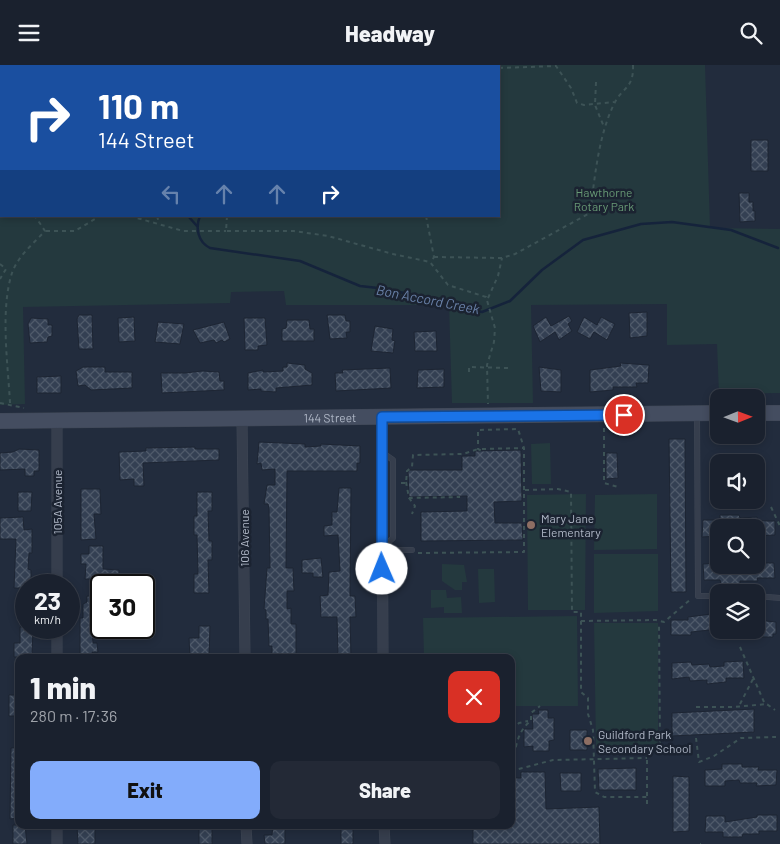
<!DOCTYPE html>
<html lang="en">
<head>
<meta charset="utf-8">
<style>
	:root { --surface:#1a212e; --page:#232936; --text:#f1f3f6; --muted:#9fa3aa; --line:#383e4a; --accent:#83acfb }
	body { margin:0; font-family:Barlow,sans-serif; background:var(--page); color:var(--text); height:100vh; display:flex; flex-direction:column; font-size:19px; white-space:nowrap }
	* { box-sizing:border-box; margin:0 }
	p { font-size:16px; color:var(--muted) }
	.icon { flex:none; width:28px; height:28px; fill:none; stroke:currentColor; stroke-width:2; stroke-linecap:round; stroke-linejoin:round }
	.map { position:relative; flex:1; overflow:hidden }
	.side { position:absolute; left:15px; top:589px; width:500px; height:175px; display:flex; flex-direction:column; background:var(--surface); border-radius:10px; box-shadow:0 2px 8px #0003,0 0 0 1px var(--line) }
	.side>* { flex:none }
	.guide { position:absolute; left:0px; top:0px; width:500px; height:152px; box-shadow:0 2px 8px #0003,0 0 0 1px var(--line); background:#1a4fa0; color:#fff; overflow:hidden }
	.needle { width:32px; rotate:89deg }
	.buttons { position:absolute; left:710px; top:324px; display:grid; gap:10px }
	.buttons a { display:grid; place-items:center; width:55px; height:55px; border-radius:10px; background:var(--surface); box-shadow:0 2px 8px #0003,0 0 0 1px var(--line); font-size:25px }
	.speed { position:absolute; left:15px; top:509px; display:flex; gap:10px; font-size:25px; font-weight:700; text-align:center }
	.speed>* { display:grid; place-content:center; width:65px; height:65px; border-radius:50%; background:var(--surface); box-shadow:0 2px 8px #0003,0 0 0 1px var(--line); line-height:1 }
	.speed small { font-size:12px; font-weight:400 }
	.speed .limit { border:2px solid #111; border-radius:8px; background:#fff; color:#111 }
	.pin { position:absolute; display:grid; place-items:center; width:42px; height:42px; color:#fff; margin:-21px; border:2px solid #fff; border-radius:50%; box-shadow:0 1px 5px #0007 }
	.me { position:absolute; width:55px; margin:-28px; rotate:359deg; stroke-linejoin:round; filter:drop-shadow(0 0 4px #0008) }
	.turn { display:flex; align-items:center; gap:18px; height:105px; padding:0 15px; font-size:22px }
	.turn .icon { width:65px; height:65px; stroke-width:2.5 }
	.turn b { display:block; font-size:35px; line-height:42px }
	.lanes { display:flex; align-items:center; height:48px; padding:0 15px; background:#0003; justify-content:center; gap:25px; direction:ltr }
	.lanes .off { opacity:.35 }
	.round { display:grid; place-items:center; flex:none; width:52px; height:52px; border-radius:10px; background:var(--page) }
	.overview { display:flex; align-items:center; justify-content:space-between; height:85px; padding:0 15px }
	h1 { font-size:30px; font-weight:800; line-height:38px }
	.cta { display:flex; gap:10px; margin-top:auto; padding:10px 15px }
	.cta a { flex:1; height:58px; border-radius:10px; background:var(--accent); color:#111; font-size:20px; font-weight:800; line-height:58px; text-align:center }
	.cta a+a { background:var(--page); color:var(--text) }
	header { display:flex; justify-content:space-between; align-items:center; height:65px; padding:0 15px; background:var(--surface); font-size:22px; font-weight:800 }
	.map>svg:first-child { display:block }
</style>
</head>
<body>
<header><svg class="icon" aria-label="menu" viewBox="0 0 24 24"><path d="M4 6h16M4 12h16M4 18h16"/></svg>Headway<svg class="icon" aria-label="search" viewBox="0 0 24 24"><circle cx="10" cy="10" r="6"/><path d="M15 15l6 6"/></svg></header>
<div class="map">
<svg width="780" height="779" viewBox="0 0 780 779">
	<defs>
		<pattern id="building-cross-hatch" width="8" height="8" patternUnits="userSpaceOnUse" patternTransform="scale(1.25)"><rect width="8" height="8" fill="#344053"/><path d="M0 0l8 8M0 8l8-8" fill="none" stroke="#4f5a6a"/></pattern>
	</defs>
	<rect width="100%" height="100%" fill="#222c3d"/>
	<!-- green -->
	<path fill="#24393e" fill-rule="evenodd" d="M0,0H705L710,163L780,164V328L719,329L717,279L667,280V239L531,240L533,338H452L449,240H286L284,226L231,227L230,238L23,242L25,339L0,340ZM1,1H499V151H1Z
		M550,378L551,419H532L531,379Z
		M586,429L585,545H528L527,430Z
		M657,429V484L594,485L595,430Z
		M594,489H658V546L594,548Z
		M442,499L464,500L467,517H462V525H455L442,516Z
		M478,504H494L495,537L479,538Z
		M431,525H446L447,533L461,532L462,548H444V542L431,543Z
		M577,551L578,641H511V592H424L423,553Z
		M594,558H658V679L596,682Z"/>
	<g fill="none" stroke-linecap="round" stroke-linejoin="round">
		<!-- stream -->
		<path stroke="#15233b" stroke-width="2.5" d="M188,151L197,161
			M200,151C195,163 198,177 210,183L300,196L360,221L387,224L482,247L510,236L542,205L583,175L641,159L672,157L731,165L778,183"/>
	</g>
	<!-- building -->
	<path fill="url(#building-cross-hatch)" stroke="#1d2533" d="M751,75H768V106H751Z
		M739,128H749V137H753V146H755V156L740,157Z
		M647,247V271L630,273L629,248Z
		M79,250H92L93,284H79L77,254Z
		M327,250H345L346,256H350V267H346L347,273L330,274Z
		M569,251L572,256L568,259L572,266L559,275L555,267L540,277L533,261L546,252L551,261Z
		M134,252L135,276L119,277L118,253Z
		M584,252L597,260L601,252L615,259L607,275L594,267L590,274L577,267Z
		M31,253L48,254V260H52V271L48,272L47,277L30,278L28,259Z
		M244,253H265L267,280L258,281V285H245Z
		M287,255H309L310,264H314V276H282V264L286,263Z
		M158,257L184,259L180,279L155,277Z
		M224,257L230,274L224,277L222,275L216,278L214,275L200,278L193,265Z
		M375,261L393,264L392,275L395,276L393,288L371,286Z
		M436,266L437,286H415L414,267Z
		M287,298L305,300V304L312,308V320L276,323V327L261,326V324L248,325V308L263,305V307L283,306V302H287Z
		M620,298L649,300L648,318H636L637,322H613V325L590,327V305L621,301Z
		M83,302H105V307H132V323L91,325L85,320L78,321L76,306Z
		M539,302L561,305V327L541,326Z
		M390,303L391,323L336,326L335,308H343L342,305Z
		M444,304V322L417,323L418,305Z
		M202,306L219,307L220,316H224V325L162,328L161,308H185Z
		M61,311V328H37V312Z
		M669,374H685L686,527H671Z
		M259,377L305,379V382L321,381V379L360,381V398H357V406H287L286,503H293L294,526H287V544L291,543V559H296V592H272V581H269L268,554H266V545L264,544L267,503H270L269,444L268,439H264L267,420H275V404L262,405L261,398L257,399Z
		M195,382V384H219V395L143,398L144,421H134V414L120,415L119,387L146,386V383Z
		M19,384L39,385V406H34V411H25V404L0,405V388L13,387Z
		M521,385L522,436L494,437L495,458H522L523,475L421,476V447L467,446V431L409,432L408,405H462V391H475V386Z
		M606,388H617L618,413L606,414Z
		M339,423H351L350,531H355L356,552H350L351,592H338L337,552H321L320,531L328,530L329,507L340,506L338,470L324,471V461L332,460V447H337Z
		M81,424H100L101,449H94L96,474L81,475Z
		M18,427H32L31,446H18Z
		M197,427H212V446H208L209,476H212V495H208L209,528H194V509H198L197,470H194V451H197Z
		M720,450H739L740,453L757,452V456H775V470L756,471V462H719V471L702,472L703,455H720Z
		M23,452L24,465L32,464V488H29L28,504L31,505V520H26V523H14L16,474H0V453Z
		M89,481H103V504L119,505V520H96V514H85L86,499H81V489H89Z
		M321,493L323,512H313V508H302V495Z
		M719,498L722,500V504H737L738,501H755L756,498H774L775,513H757L758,516H740V519H721L720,515H704L703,499Z
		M87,531L101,532V549H97L98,562H92L93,578H97L98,587H92V592H80V553H83V539L87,537Z
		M719,548V564L691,567V570H671V555H688V552Z
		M756,555L776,557V569H773V572H753Z
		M199,561H210L209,592H190L189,573H199Z
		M20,562H33L32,592H14V578H20Z
		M743,596L744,613H726V617L707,619V615L690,616L689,612L672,614V598L691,597L692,600L709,599L710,602L724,601V597Z
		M9,630H19V651H9Z
		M754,644V667L672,671V648Z
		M538,645H548V653H554V675L549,676V686H533V681L524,682V664H533L532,649H539Z
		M570,665H587V685H570Z
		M11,683H19V753L10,754Z
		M722,699H742V702H759L758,705H777L776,720L756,721L757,718H740L739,715L725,716V721H705V705L722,704Z
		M636,703V725H599L598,704Z
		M521,707H545L546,744L599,742L600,779H473V760H511V748H514L513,713H521Z
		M560,708H581V726H561Z
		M673,711L689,712V766L673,767Z
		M757,750H777V766H759V769H743L742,772H723V767H705L706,751H725V757L757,752Z
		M13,760H25L27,779H13Z
		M77,760H95V779H78Z
		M199,760H212V779H199Z
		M273,760H285V779H265L264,770H272Z
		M341,764H353V779H341Z"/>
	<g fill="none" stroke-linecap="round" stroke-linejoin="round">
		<defs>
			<path id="service" d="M697,349L698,531H719
				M383,482L393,473V395L383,388
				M382,485H412
				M756,531L780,533"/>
			<path id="minor" d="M382,352L383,592
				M242,354L245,592
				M57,355V520
				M57,592V562
				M246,760L247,779
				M384,760L385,779
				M57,779V760"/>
			<g id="secondary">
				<path d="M756,348H780"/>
				<path id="s1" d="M0,356L719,348"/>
			</g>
		</defs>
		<!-- service casing -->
		<use href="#service" stroke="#3f4755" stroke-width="6"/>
		<!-- minor casing -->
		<use href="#minor" stroke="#3f4755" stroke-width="11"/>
		<!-- secondary casing -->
		<use href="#secondary" stroke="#3f4755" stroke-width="16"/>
		<!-- path -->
		<path stroke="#3d5356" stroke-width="2" stroke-dasharray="4 4" stroke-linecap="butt" d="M43,0H47
			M113,0V1
			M197,0V1
			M390,0L391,1
			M9,1L12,0
			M77,1L80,0
			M499,3L556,1L571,23L577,38L584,40L614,37
			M0,5L1,4
			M0,14L1,15
			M596,17L595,40L604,62
			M0,40L1,41
			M0,53L1,50
			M0,96L1,99
			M130,151L183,166H226
			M157,151L159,158
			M227,151L226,166H294L328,171L393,189L430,197L448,220L486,232L495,263L494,277L487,300L488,339
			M426,151L434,192L431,197
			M46,166H75L100,151
			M434,192L502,193L515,189L590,148C595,112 598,72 614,39C622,22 634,24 633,0
			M0,199L6,204L0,214
			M488,233L498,211L502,193
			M469,307V302L508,303L507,306
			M0,338L24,343
			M10,338C8,300 0,245 12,208C18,191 33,179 45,166L35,151
			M604,363V418L618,422
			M482,384L524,383
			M406,417L409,433L460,432
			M401,418H406L407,406L412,402L413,390L463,389L478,384
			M525,425L558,424L571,427L572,547H581V627L588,633V649L593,665L595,727L604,732H647
			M409,433L415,441L412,449
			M771,442L780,461
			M418,488L524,487V383L518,364L478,365V384L482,386
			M581,556L656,555L664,557L691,534
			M740,582L764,637L775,645
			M740,639L754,612
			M696,642H733L768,639
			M696,673L699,697L714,691L741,673L776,672
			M514,689L513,664L519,658L528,656
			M511,706L553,695L647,693
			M513,706C514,689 516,666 531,656V648L540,641
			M647,739V681H656L660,677L659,558
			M700,779H701"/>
		<!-- service -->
		<use href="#service" stroke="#363e4d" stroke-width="5"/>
		<!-- minor -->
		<use href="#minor" stroke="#363e4d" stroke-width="10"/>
		<!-- secondary -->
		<use href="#secondary" stroke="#444d60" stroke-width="15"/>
	</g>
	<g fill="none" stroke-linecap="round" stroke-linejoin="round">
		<defs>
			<path id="route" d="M382,504V352L624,350"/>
		</defs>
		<!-- route casing -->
		<use href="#route" stroke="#114b97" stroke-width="12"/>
		<!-- route -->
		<use href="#route" stroke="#1a73e8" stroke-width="9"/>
	</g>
	<!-- markers -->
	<g fill="#8d6e63" stroke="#1b2331" stroke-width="2">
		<circle cx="531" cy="460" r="5"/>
		<circle cx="588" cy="676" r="5"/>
	</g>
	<g text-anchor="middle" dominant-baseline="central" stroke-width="5" stroke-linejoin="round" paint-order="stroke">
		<!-- park labels -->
		<g font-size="12" fill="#689a75" stroke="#1b2331">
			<text x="604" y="127">Hawthorne<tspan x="604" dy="14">Rotary Park</tspan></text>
		</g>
		<!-- street labels -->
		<g font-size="12" fill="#b1b9c8" stroke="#1b2331">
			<text stroke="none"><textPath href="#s1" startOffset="330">144 Street</textPath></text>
			<text transform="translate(57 437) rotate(-90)">105A Avenue</text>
			<text transform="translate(244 473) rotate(-90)">106 Avenue</text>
		</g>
		<!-- poi labels -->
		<g font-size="12" fill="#b1b9c8" stroke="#1b2331" text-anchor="start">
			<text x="541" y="453">Mary Jane<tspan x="541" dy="14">Elementary</tspan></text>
			<text x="598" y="669">Guildford Park<tspan x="598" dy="14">Secondary School</tspan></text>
		</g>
		<!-- water labels -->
		<g font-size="14" font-style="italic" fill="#6981a8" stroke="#1b2331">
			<text transform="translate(428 234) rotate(11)">Bon Accord Creek</text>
		</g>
	</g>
</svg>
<div class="buttons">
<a><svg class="needle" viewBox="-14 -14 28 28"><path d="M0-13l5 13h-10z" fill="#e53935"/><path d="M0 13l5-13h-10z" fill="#9fa3aa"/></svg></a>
<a><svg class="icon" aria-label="sound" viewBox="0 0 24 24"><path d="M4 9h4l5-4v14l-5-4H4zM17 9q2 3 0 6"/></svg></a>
<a><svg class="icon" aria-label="search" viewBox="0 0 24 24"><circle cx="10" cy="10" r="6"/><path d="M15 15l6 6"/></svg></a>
<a><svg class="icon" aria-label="layers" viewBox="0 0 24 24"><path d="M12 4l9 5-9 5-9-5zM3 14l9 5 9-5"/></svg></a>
</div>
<div class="speed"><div>23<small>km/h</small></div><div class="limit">30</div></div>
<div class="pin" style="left:624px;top:350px;background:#d93025"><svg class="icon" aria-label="arrive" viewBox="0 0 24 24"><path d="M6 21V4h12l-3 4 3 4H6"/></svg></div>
<svg class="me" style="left:382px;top:504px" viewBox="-20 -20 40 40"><circle r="19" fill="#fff"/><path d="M0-13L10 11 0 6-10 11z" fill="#1a73e8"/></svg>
<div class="guide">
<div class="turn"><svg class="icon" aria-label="right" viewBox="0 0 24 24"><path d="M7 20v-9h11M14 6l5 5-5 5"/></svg><div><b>110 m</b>144 Street</div></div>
<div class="lanes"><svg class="icon off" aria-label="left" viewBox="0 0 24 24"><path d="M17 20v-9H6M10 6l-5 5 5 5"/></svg><svg class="icon off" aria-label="ahead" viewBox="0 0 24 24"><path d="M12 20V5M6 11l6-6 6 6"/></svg><svg class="icon off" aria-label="ahead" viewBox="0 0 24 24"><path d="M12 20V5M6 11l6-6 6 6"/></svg><svg class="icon" aria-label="right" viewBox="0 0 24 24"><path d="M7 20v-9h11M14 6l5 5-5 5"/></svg></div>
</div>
<section class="side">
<div class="overview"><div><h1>1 min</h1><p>280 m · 17:36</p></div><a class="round" style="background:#d93025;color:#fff"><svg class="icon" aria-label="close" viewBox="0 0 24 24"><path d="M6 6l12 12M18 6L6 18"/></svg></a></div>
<div class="cta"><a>Exit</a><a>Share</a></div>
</section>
</div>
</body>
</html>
